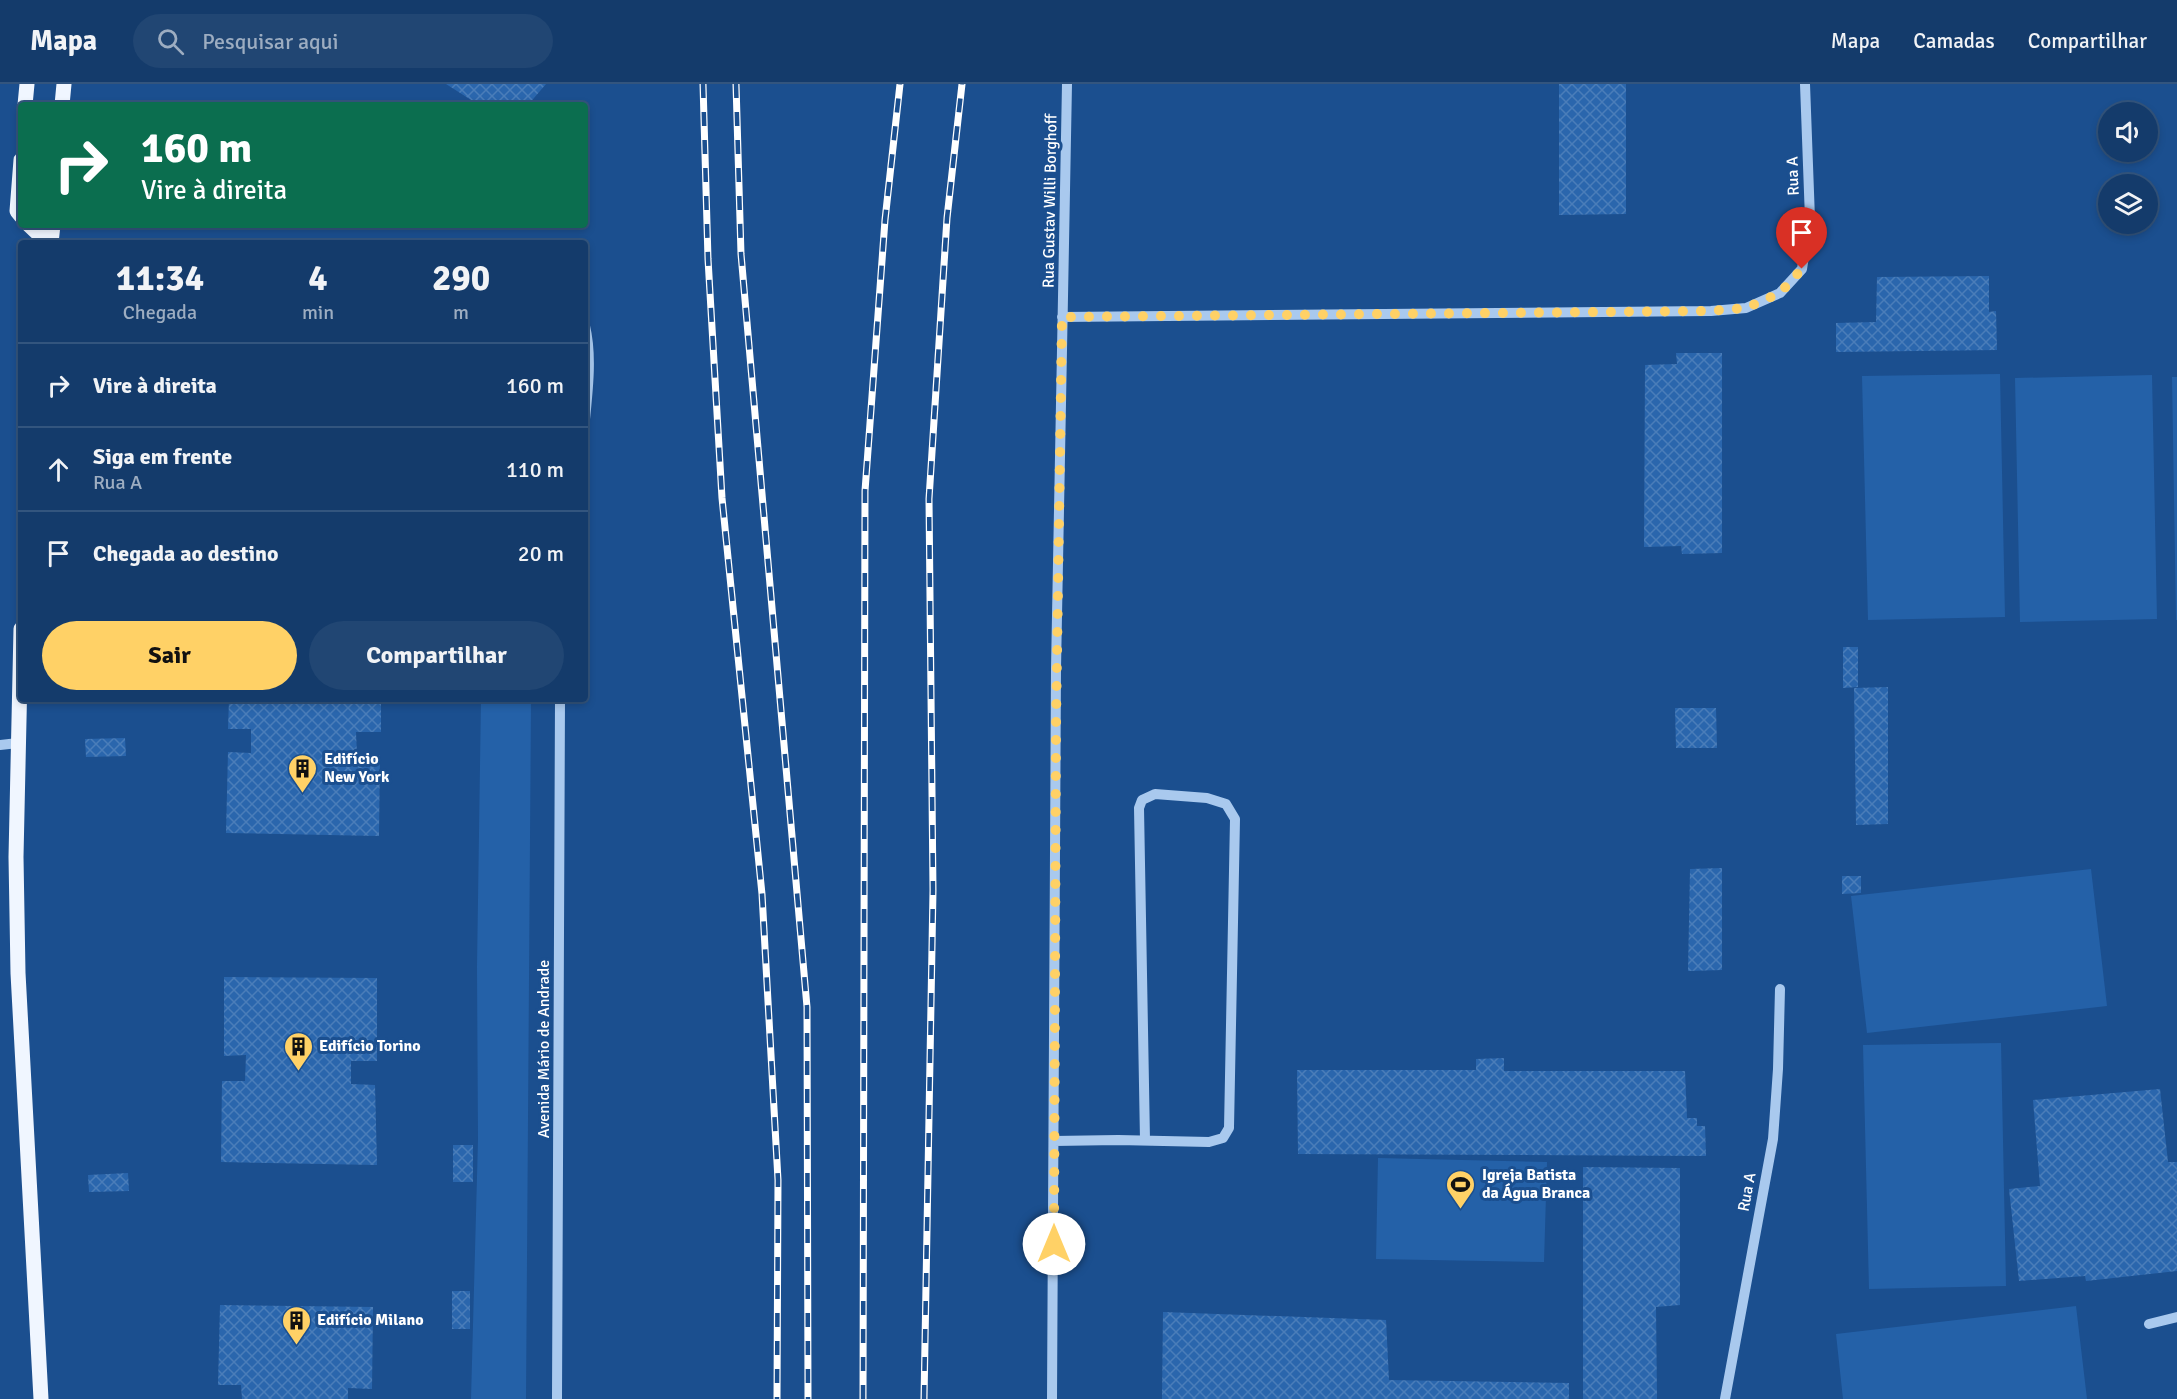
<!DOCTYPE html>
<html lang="pt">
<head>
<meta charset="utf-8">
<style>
	:root { --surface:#143b6b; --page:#214673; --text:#f1f3f6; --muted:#9dadc1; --line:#33557e; --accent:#ffd166 }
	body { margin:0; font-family:Signika,sans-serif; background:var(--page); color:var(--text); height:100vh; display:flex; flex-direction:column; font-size:22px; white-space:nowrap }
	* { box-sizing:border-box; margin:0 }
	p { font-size:20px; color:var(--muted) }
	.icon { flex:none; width:33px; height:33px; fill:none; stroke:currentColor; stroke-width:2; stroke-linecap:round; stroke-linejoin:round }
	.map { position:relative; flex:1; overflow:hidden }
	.side { position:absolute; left:18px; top:156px; width:570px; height:462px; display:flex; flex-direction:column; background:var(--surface); border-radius:6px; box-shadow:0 3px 9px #0003,0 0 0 2px var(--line) }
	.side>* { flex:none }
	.hud { position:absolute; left:18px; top:18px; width:570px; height:126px; border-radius:6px; box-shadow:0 3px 9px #0003,0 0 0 2px var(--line); background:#0b6e4f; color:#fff; overflow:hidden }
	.tools { position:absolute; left:2098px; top:18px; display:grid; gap:12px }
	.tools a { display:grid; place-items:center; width:60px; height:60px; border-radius:50%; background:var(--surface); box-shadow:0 3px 9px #0003,0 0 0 2px var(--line); font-size:30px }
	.pin { position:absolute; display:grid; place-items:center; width:51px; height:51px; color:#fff; margin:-62px -26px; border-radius:50% 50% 50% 0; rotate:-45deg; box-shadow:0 0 6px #0007 }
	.pin .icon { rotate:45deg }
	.me { position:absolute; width:66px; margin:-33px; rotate:0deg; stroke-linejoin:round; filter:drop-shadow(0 0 4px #0008) }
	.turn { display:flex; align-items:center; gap:21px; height:126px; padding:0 24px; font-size:27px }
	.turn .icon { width:78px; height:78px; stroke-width:2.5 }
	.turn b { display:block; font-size:42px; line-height:51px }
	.eta { display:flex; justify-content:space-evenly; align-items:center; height:102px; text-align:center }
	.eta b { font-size:36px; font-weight:700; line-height:42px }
	.primary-button { display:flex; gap:12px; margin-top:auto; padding:12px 24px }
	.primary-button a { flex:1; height:69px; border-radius:36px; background:var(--accent); color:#111; font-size:24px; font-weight:700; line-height:69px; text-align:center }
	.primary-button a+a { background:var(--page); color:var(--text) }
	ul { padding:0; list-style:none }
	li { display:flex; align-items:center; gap:18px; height:84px; padding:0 24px; border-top:2px solid var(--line) }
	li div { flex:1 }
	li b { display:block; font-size:22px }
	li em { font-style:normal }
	header { display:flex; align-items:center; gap:36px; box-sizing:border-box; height:84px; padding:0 30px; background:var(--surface); border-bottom:2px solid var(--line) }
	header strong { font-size:28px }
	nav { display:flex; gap:33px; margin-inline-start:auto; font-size:21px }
	.search { width:420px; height:54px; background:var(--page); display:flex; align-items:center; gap:15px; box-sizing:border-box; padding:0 21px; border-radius:33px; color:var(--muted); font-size:22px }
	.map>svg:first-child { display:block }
</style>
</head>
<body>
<header>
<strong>Mapa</strong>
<div class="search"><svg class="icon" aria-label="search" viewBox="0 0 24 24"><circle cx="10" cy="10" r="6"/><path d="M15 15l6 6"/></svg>Pesquisar aqui</div>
<nav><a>Mapa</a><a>Camadas</a><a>Compartilhar</a></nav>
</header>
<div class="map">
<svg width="2177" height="1315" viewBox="0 0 2177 1315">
	<defs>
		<pattern id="building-cross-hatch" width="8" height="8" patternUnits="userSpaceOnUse" patternTransform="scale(1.5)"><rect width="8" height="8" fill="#2a66ad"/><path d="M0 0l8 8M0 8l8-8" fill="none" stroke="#4a7db9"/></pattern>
	</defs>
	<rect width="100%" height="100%" fill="#1b4f8f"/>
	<!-- garden -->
	<path fill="#2461a8" d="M2000,290L2005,533L1868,536L1862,292Z
		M2152,291L2157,535L2020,538L2015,294Z
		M2172,293H2177V536H2176Z
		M481,615H531L526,1315H471L478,1056L477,883Z
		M2091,785L2107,922L1867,949L1851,812Z
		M2001,959L2006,1202L1869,1205L1863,961Z
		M1378,1074L1547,1078L1544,1178L1376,1175Z
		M2076,1222L2087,1315H1843L1836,1250Z"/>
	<!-- building -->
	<path fill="url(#building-cross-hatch)" d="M446,0H546L528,21H479Z
		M1559,0H1626V130L1559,131Z
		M1989,192V228L1996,227L1997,266L1836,268V239L1876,238L1877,193Z
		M1676,269H1722V469L1682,470L1681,462L1644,463L1645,281L1677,280Z
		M1843,563H1858V603L1843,604Z
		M1888,603V740L1856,741L1854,604Z
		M229,615H381V648H356L357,671H380L379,752L226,749L228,668L251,669V645H228Z
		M1675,624H1716L1717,664H1676Z
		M125,654L126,672L86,673L85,655Z
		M1722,784V886L1688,887L1690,785Z
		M1842,792H1861V809L1842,810Z
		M224,893L377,894V977H351V1000L375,1001L377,1081L221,1078L222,997H245L246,971L224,972Z
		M1504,974V987H1685L1687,1034H1697V1042H1705L1706,1072L1298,1070L1297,986H1476V975Z
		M2160,1005L2168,1078H2177V1187L2086,1197L2085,1192L2019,1197L2009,1105L2040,1102L2033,1016Z
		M453,1061H473V1098H453Z
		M1583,1083L1680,1084V1221L1656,1223L1657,1315H1583Z
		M128,1089L129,1107L89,1108L88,1091Z
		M452,1207H470V1245H452Z
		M220,1221L373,1223L372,1305L348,1304V1315H242L241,1301H218Z
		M1163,1228L1386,1236L1389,1296L1569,1299V1315H1162Z"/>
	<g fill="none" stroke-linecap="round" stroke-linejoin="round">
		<!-- minor -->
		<path stroke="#a9c9ee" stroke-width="10" d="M1062,233L1711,227L1746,224L1780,209L1802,185L1810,135L1805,0
			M585,242C592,271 588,305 585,335
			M0,661L18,659
			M1054,1057L1118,1056L1209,1058L1223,1054L1229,1044L1235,735L1226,720L1207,714L1155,710L1142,716L1139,724L1145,1056
			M2149,1240L2177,1233
			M557,1315L560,615
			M1052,1315L1056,585L1067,0
			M1725,1315L1773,1055L1778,985L1780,905"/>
		<!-- major -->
		<path stroke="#f0f6ff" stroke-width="15" d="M25,21L27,0
			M62,21L64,0
			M21,76L17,127L21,132
			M29,141L48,159
			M51,159L53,141
			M21,545L16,773L18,889L41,1315"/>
		<defs>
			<path id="rail" d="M703,0L708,175L722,414L762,810L778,1096L777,1315
				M736,0L741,170L807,923L808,1315
				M863,1315L865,407L885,136L900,0
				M924,1315L933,806L929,415L947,134L962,0"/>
		</defs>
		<!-- rail casing -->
		<use href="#rail" stroke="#fff" stroke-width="7"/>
		<!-- rail -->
		<use href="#rail" stroke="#1b4f8f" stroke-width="4.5" stroke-dasharray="14" stroke-linecap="butt"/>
	</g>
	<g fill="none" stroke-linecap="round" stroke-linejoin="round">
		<!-- route -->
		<path stroke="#ffd166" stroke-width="10" stroke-dasharray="0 18" d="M1054,1160L1056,640L1062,233L1711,227L1746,224L1780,209L1802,185"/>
	</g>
	<!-- icons -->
	<defs>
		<symbol id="building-pin" viewBox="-11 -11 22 30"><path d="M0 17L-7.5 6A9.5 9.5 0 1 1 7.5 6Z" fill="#ffd166" stroke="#1b4f8f"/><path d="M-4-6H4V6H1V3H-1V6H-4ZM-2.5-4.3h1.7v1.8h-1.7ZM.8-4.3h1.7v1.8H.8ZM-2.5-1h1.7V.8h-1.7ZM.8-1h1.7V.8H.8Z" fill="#111"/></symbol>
		<symbol id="stadium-pin" viewBox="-11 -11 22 30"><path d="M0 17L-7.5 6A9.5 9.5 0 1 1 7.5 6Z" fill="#ffd166" stroke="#1b4f8f"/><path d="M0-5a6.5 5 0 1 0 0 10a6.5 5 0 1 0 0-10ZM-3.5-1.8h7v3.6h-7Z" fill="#111"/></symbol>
	</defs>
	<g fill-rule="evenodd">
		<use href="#building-pin" x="286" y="668" width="33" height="45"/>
		<use href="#building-pin" x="282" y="946" width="33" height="45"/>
		<use href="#stadium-pin" x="1444" y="1084" width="33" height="45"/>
		<use href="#building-pin" x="280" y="1220" width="33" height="45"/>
	</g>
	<g text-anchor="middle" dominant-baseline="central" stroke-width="6" stroke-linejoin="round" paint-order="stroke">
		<!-- street labels -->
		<g font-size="16" fill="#fff" stroke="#1b4f8f">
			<text transform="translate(1793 92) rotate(-92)">Rua A</text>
			<text transform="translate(1050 117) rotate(-89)">Rua Gustav Willi Borghoff</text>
			<text transform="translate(544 965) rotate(-90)">Avenida Mário de Andrade</text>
			<text transform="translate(1747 1108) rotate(-79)">Rua A</text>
		</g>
		<!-- poi labels -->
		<g font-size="16" font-weight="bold" fill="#fff" stroke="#1b4f8f" text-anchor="start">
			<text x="324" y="675">Edifício<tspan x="324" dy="18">New York</tspan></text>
			<text x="319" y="962">Edifício Torino</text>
			<text x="1482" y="1091">Igreja Batista<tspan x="1482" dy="18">da Água Branca</tspan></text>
			<text x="317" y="1236">Edifício Milano</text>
		</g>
	</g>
</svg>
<div class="tools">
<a><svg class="icon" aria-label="sound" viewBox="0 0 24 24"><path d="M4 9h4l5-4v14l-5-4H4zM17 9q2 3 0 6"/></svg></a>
<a><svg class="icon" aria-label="layers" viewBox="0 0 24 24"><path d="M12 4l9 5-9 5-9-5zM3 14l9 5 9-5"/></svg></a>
</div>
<div class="pin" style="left:1802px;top:185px;background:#d93025"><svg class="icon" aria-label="arrive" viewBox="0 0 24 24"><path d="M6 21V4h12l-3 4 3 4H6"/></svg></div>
<svg class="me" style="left:1054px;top:1160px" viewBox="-20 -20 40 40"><circle r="19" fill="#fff"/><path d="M0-13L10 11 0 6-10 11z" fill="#ffd166"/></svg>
<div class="hud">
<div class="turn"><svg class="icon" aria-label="right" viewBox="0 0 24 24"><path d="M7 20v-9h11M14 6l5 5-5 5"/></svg><div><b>160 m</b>Vire à direita</div></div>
</div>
<section class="side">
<div class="eta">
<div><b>11:34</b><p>Chegada</p></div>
<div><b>4</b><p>min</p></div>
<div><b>290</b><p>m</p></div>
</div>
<ul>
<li><svg class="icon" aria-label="right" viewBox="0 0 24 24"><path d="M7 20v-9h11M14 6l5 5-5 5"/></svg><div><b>Vire à direita</b></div><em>160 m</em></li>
<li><svg class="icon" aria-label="ahead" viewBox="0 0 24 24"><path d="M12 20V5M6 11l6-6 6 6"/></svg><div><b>Siga em frente</b><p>Rua A</p></div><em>110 m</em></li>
<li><svg class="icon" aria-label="arrive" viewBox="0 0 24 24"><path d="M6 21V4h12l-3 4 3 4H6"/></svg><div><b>Chegada ao destino</b></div><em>20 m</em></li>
</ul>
<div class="primary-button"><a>Sair</a><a>Compartilhar</a></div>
</section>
</div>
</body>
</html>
